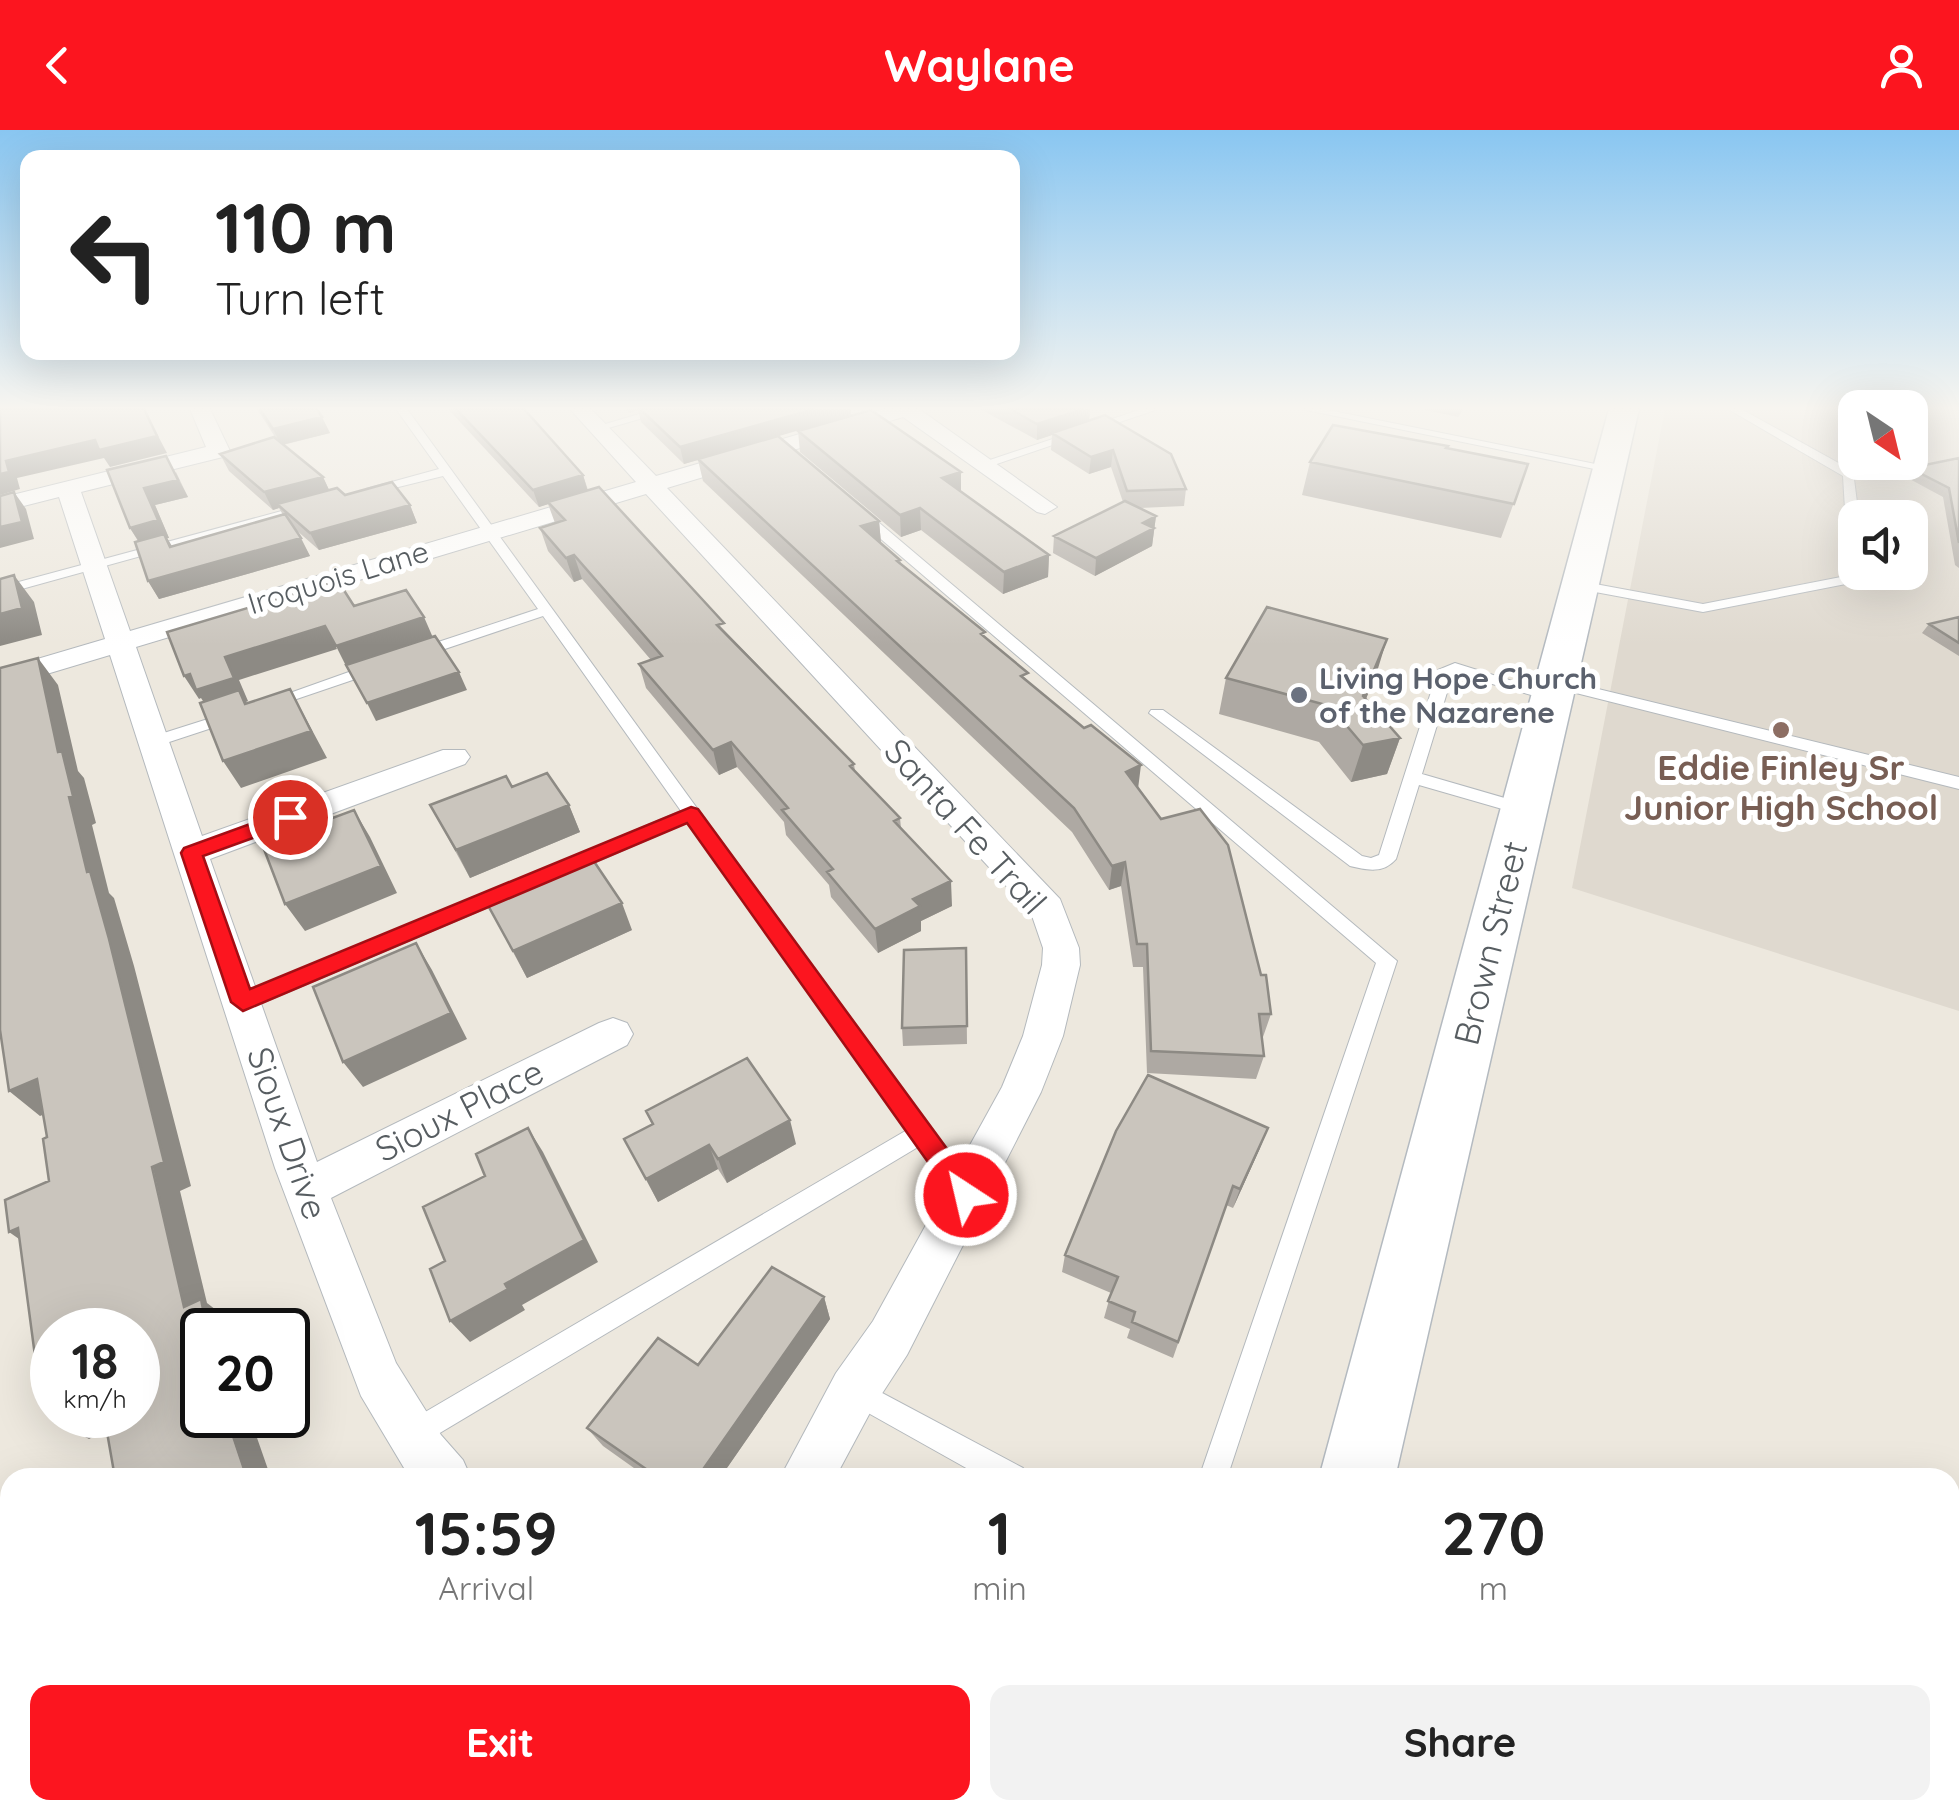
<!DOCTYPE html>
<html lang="en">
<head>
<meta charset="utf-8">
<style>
	:root { --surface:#fff; --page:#f2f2f2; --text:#222; --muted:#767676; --accent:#fc151f }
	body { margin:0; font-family:Quicksand,sans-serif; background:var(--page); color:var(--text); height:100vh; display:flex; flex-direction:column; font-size:38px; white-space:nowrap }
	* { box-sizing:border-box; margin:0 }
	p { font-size:32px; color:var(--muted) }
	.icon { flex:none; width:55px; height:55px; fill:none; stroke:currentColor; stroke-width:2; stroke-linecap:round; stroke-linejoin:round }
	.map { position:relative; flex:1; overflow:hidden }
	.details { position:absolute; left:0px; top:1338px; width:1960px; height:352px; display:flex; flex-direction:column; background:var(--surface); border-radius:30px 30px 0 0; box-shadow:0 10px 40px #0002 }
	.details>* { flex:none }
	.hud { position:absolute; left:20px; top:20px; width:1000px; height:210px; border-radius:20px; box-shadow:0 10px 40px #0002; background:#fff; color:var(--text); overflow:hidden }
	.needle { width:65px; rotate:145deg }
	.tools { position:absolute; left:1838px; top:260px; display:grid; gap:20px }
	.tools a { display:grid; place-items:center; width:90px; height:90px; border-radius:20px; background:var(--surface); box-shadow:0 10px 40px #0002; font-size:50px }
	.speed { position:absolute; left:30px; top:1178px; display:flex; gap:20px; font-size:50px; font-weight:700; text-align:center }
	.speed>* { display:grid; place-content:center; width:130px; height:130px; border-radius:50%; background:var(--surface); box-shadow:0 10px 40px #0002; line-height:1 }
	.speed small { font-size:25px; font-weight:400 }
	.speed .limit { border:5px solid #111; border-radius:15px; background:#fff; color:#111 }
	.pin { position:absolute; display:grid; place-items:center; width:85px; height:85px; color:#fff; margin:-42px; border:5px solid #fff; border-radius:50%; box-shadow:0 2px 10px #0007 }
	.me { position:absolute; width:110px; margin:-55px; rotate:325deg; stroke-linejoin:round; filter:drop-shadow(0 0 8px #0008) }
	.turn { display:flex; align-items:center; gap:35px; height:210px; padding:0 30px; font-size:45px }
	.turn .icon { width:130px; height:130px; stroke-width:2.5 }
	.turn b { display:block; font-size:70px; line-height:85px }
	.eta { display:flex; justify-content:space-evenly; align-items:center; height:170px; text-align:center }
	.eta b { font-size:60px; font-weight:800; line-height:70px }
	.primary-button { display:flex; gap:20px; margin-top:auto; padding:20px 30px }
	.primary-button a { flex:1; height:115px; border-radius:20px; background:var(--accent); color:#fff; font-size:40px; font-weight:800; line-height:115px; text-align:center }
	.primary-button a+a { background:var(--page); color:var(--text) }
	header { display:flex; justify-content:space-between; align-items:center; height:130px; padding:0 30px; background:var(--accent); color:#fff; font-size:45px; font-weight:800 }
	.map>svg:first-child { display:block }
</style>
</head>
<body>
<header><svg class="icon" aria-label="back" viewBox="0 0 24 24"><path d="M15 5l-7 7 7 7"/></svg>Waylane<svg class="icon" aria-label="person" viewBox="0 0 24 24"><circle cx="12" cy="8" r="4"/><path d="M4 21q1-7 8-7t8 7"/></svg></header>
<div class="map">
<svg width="1959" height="1689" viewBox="0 0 1959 1689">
	<rect width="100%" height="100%" fill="#ede8de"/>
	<!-- education -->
	<path fill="#dfd9cf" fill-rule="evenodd" d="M1665,279H1855V332H1910V279H1959V881L1572,758ZM1855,388H1910V442H1855Z"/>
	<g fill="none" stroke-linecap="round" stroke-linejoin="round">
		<defs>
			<path id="lane" d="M396,279H407L978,1065L974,1072L966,1075L958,1072L918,1017L413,1319L403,1315L399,1305L403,1295L907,1000L688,692L575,741H563L560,736L563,731L681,681L543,486L424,526H414V520L538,479L443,346L366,365V359L439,339Z
				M656,279H674L598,301L592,298Z
				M1142,279H1158L988,337L978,334Z
				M1301,279H1323L1615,338L1609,342Z
				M1728,279H1741L1853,341L1859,388H1855V433L1848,429L1843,346Z
				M289,379L300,382L0,465V457Z
				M854,380H864L1397,831L1227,1348H1199L1376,833L854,386Z
				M1855,438V442H1862L1851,453L1703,482L1579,459L1572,455L1579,451L1703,474L1841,447Z
				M377,532L385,537L382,540L273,577H261L259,574Z
				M1455,533L1557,565L1549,570L1453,543L1422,644L1529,675L1532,679L1523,685L1419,655L1396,729C1383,744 1367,740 1350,736L1149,583L1151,580H1163L1362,726L1371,728L1379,725L1438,540Z
				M1553,548L1959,647V659L1548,556L1545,553Z
				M230,582L236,584V590L154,617L146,612L148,608Z
				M510,753L519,760L517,765L250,878H236L233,872L236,866Z
				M854,1248L1023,1338L1027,1348H984L845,1270L841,1261L845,1252Z
				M0,1540L10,1544V1599L0,1595Z
				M28,1680H61L65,1689H31Z"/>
			<path id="street" d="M190,279H210L230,321L227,326L81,362L130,501L636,352L570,279H591L656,346L885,279H919L1057,377L1045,384L1037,382L903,287L667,358L1060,769L1079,818L1080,835L1063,906L1041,962L907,1225L872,1279L835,1348H780L836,1243L873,1191L1002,957L1023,906L1042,835L1043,818L1031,783L646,364L136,517L202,706L443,620H465L470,627L465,634L210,729L317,1032L599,893L613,888L627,893L633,904L627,915L331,1068L396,1233L441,1305L463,1330L471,1348H410L361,1266L275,1038L110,525L0,558V540L105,509L59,367L0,382V368L206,317Z
				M593,1680H656L652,1689H589Z
				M900,1680H973L977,1689H904Z"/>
			<path id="secondary" d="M1609,279H1639L1395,1348H1319Z
				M1230,1680H1320L1317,1689H1227Z"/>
		</defs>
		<!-- lane casing -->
		<use href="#lane" stroke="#b4b9bd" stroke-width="2"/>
		<!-- street casing -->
		<use href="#street" stroke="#b4b9bd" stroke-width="2"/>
		<!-- secondary casing -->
		<use href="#secondary" stroke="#b4bac0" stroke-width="3"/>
		<!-- lane -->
		<use href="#lane" fill="#fff" fill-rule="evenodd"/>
		<!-- street -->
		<use href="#street" fill="#fff" fill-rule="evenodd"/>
		<!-- secondary -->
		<use href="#secondary" fill="#fff" fill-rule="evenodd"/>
	</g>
	<!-- wall -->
	<path fill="#aea9a3" d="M257,279H317L330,303L283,315L323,347L329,360L345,365L410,375L417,393L319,420L295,399L310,426L159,469L148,451L138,411L130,398L176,342L188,367L155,375L169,408H167L172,416L283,385L279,378L273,380L229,341L220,324L277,310Z
		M448,279H524L583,345L588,360L854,634L855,641L900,688L901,698L952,776L921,791V801L878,823L831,767L829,755L786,705L784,692L737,637L719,645L646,558L639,534L651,530L582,449L574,452L548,421L540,398L555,393L548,374L539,377Z
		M625,279H851L778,306L879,391L881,413L900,430L901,434L985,508L1028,551L1138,658L1271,884L1263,907H1261L1264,926L1256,949L1147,943L1143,837H1133L1121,756L1109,760L1072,702L703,351L698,330L684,334L641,292L638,280L630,283Z
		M980,279H1090L1089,290L1186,359L1184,376L1140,378L1156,386L1152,416L1095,446L1053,423L1054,406L1123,372L1111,337L1089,344L1051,320L1052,305L1037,310Z
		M1421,279H1464L1458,287Z
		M798,301L961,342V362L1049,425L1048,447L1003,464L921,400L901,407L800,322Z
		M1959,328V438L1955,435L1943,367L1904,346L1910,338Z
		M1310,332L1528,334L1501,408L1302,365Z
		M1959,487V526L1922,503L1929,494Z
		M1387,509L1366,569L1400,608L1387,644L1351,652L1319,612L1219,584L1226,548Z
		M512,657L569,675L580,702L470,748L430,675Z
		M484,768L632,800L527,848Z
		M966,818L967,914L903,916L902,898Z
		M646,981L796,1014L727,1053L718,1039L658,1072L624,1009L652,995Z
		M1260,1018L1233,1078L1226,1075L1173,1228L1127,1208L1130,1199L1104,1188L1111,1163L1062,1142L1065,1125Z
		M824,1167L830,1189L720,1348H648L603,1316L587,1298L698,1235Z"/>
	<!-- shaded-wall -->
	<path fill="#8d8a84" d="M144,279L167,323L110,337L104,328L17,348L20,359L0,365V344L6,331Z
		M815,279H851V285L684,334L680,317Z
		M1084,279H1090L1089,293L1052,303V305L1037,310V294Z
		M322,287L330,303L281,315L273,299Z
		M1113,320L1111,337L1089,344L1091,327Z
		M166,326L188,367L155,375L169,408H167L175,422L141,415L130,398L144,358Z
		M961,342V364L942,348Z
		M583,345L588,362L539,377L533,360Z
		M323,347L331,364L277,374L279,378L273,380L264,362Z
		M14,362L26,379L34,409L0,418V397Z
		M410,375L417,393L319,420L310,403Z
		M920,378L921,400L901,407L900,385Z
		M1156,386L1152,416L1095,446L1096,428L1143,393Z
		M879,391L881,413L861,396Z
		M301,408L310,426L159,469L148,451Z
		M574,425L582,449L574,452L566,428Z
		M1049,425L1048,447L1003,464L1004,442Z
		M14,445L34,472L42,505L0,516V484Z
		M424,487L434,510L347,538L336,516Z
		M325,496L337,519L239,550L248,571L246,572L256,587L211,583L201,568L199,569L184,546L225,527Z
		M1387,509L1376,545L1352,602L1363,566Z
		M38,528L58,555L78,641L84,648L96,693L92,695L109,763L114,768L134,836L191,1056L180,1061L207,1173L229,1190L231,1200H207L184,1177L87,742L58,622Z
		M459,542L467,560L376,591L367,573Z
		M290,559L327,628L241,658L223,631Z
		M1400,608L1387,644L1351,652L1363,615Z
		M731,612L737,637L719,645L713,620Z
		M1141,635L1138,659L1126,642Z
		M569,675L580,702L470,748L456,720Z
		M354,680L370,707L397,763L305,801L285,774Z
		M1125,732L1121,756L1109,760L1112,736Z
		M951,751L952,776L921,791V801L878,823L875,799L913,769Z
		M622,773L632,800L527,848L513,821Z
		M416,813L432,840L467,909L363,957L343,932Z
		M37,949L67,975L40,986L9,961Z
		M790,990L796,1014L727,1053L718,1029Z
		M528,998L543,1022L598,1132L522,1175L525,1180L470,1212L450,1191L505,1154Z
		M1268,998L1260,1018L1233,1078L1240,1059Z
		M709,1015L718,1039L658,1072L646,1049Z
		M18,1098L42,1125L9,1102Z
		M824,1167L830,1189L720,1348H697Z
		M45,1222L52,1236L35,1226Z
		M65,1285H135L89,1309L54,1291Z
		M226,1285H249L271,1348H247Z
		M489,1680H515L508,1689H482Z"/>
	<!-- building -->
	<path fill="#cac5bd" stroke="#8d8a84" stroke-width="2.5" d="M0,279H144L157,306L99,320L95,310L6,331L9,342L0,344Z
		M260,279H317L322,287L273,299Z
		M456,279H524L583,345L533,360Z
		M640,279H815L680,317Z
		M1010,279H1084L1037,294Z
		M871,280L961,342L942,348L1049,425L1004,442L920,378L900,385L798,301Z
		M1105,285L1171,324L1186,359L1127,361L1113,320L1091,327L1052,303Z
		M1333,295L1448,316L1446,318L1528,334L1514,374L1310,332Z
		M778,306L879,391L861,396L900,430L897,431L985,502L981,504L1028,543L1021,546L1084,598L1091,595L1141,635L1126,642L1161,689L1200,679L1228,715L1261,845H1266L1271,884H1259L1264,926L1151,921L1147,814H1137L1125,732L1112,736L1074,678L698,329Z
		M274,307L323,347L264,362L220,324Z
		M166,326L178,350L144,358L158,390L130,398L107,340Z
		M1959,328V413L1949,358L1910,338Z
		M392,352L410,375L310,403L277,374L337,358L345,365Z
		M599,357L724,493L717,495L854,634L850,636L900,688L894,691L951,751L913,769L920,776L875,799L827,742L833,739L782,680L788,678L731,612L713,620L639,534L662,526L574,425L566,428L540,398L565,390L548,372Z
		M14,362L22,392L0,397V366Z
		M1125,371L1156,386L1143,393L1154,398L1096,428L1054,406Z
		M285,384L301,408L148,451L135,412L164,404L170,417Z
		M14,445L22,478L0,484V449Z
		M338,451L354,476L406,460L424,487L336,516L325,496L225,527L234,548L196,560L190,544L184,546L167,502Z
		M1267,477L1387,509L1363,566L1400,608L1363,615L1330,576L1226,548Z
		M1959,487V513L1929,494Z
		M435,506L459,542L367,573L346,535Z
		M38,528L58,622L62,621L73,666L69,667L87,742L90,741L109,809L164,1032L152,1037L184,1177L201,1169L207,1200H202V1285H226L247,1348H115L104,1285H138V1200H52V1283L45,1222L35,1226L18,1098L9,1102L5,1070L49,1051L43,1009L47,1007L37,949L9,961L0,900V538Z
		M290,559L311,601L223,631L200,573L239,560L245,574Z
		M547,643L569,675L456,720L430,675L506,646L512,657Z
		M354,680L381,736L285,774L262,714Z
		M589,724L622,773L513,821L484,768Z
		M416,813L451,883L343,932L313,857Z
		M966,818L967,896L902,898L904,820Z
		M747,928L790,990L718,1029L709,1015L646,1049L624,1009L653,994L646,981Z
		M1148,945L1268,998L1240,1059L1233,1056L1178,1212L1132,1192L1135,1182L1108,1171L1118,1147L1065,1125L1116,1001Z
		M528,998L584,1110L505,1154L508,1159L450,1191L430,1139L445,1131L423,1077L485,1046L476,1024Z
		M772,1137L824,1167L697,1348H659L587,1298L658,1208L698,1235Z
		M53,1285H65L54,1291Z
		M165,1680H489L482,1689H167L163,1682Z"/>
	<!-- sky -->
	<linearGradient id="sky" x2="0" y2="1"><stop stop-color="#89c6f1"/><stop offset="0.54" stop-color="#f7f5f0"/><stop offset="1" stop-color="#f7f5f0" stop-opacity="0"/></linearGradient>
	<rect width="1959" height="515" fill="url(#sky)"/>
	<!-- route -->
	<path fill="#fc151f" stroke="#a40e14" stroke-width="2.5" d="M691,677L698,679L975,1057L979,1065L975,1073L966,1077L957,1073L687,693L243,881L231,872L181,723L184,718L283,682L290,680L300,687L297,692L203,726L250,859Z"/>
	<!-- markers -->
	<circle fill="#6b7280" stroke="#fff" stroke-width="4" cx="1299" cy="565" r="10"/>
	<circle fill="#8d6e63" stroke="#fff" stroke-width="4" cx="1781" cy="600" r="10"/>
	<g text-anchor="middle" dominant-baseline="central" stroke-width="10" stroke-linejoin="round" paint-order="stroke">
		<!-- far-street labels -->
		<g font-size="30" fill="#575d61" stroke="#fff">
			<text transform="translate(338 447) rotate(-17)">Iroquois Lane</text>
		</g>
		<!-- far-worship labels -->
		<g font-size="30" font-weight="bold" fill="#5b616d" stroke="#fff" text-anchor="start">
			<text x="1319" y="548">Living Hope Church<tspan x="1319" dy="34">of the Nazarene</tspan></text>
		</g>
		<!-- education labels -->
		<g font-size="35" font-weight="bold" fill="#785e54" stroke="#fff">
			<text x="1781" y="637">Eddie Finley Sr<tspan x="1781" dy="40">Junior High School</tspan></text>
		</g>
		<!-- street labels -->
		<g font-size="35" fill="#575d61" stroke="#fff">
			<text transform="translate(966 696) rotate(48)">Santa Fe Trail</text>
			<text transform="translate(1490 813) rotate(-76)">Brown Street</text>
			<text transform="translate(459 980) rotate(-27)">Sioux Place</text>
			<text transform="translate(288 1003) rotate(71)">Sioux Drive</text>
		</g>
	</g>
</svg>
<div class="tools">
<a><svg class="needle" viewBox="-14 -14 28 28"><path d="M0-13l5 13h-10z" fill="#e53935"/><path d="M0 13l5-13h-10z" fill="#767676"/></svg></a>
<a><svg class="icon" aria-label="sound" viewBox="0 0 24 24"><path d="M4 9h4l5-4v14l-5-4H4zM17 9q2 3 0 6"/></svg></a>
</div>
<div class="speed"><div>18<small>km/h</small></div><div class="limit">20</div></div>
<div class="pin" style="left:290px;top:687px;background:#d93025"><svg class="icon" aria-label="arrive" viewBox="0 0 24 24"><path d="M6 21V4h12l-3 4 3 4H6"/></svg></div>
<svg class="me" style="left:966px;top:1065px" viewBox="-20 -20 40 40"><circle r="17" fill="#fc151f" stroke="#fff" stroke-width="3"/><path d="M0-11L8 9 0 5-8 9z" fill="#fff"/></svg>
<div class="hud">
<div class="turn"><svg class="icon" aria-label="left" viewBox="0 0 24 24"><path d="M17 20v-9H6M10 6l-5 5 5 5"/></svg><div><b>110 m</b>Turn left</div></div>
</div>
<section class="details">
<div class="eta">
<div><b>15:59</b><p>Arrival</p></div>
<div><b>1</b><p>min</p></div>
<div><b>270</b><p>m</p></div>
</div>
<div class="primary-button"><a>Exit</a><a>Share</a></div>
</section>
</div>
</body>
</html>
